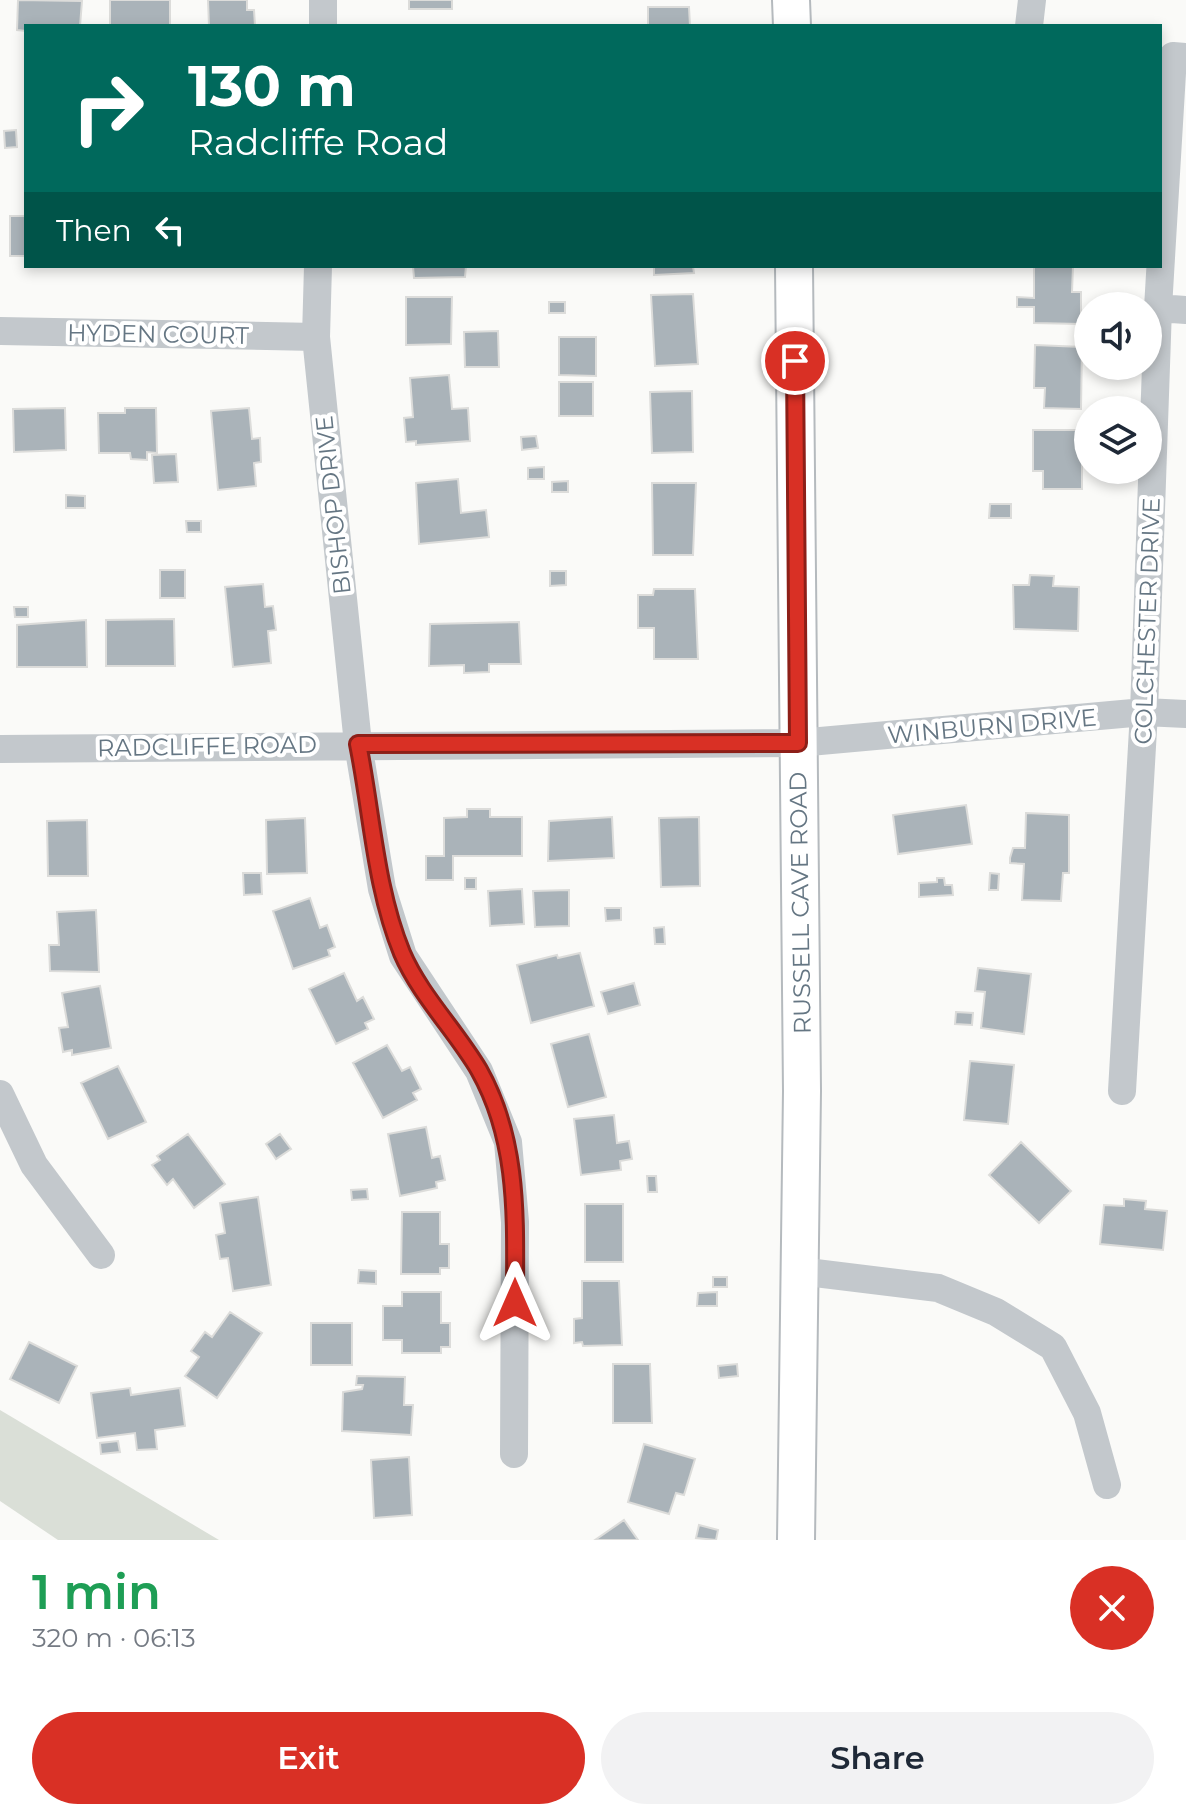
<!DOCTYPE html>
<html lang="en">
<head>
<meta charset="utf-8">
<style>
	:root { --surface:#fff; --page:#f2f2f3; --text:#1f2937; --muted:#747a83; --accent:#d93025 }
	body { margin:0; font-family:Montserrat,sans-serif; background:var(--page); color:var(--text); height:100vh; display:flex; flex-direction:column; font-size:30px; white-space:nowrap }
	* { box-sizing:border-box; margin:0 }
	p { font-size:26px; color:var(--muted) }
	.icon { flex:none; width:44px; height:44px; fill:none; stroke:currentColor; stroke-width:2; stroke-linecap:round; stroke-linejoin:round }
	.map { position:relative; height:1540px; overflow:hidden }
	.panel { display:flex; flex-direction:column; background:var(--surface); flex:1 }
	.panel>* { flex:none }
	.hud { position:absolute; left:24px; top:24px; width:1138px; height:244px; border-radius:0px; box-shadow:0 4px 12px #0003; background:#00695c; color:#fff; overflow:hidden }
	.tools { position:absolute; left:1074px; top:292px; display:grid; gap:16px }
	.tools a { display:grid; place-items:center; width:88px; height:88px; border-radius:50%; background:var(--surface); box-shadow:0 4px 12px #0003; font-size:40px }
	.pin { position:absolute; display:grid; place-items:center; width:68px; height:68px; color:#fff; margin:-34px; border:4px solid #fff; border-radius:50%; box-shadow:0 2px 8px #0007 }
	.me { position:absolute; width:88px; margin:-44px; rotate:0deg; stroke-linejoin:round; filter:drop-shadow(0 0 6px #0008) }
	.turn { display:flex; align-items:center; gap:28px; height:168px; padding:0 32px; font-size:36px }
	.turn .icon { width:104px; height:104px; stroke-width:2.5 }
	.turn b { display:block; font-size:56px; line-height:68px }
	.then { display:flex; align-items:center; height:76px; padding:0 32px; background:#0003; gap:16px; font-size:30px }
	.round { display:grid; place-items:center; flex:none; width:84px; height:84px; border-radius:42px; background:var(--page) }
	.head { display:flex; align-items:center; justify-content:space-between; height:136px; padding:0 32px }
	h1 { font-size:48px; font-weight:600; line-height:60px; color:#1e9e55 }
	.action { display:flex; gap:16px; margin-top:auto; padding:16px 32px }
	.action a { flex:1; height:92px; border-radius:48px; background:var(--accent); color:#fff; font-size:32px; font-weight:600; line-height:92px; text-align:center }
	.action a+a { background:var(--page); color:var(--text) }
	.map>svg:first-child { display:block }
</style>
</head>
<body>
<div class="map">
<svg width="1186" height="1540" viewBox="0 0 1186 1540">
	<rect width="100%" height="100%" fill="#fafaf8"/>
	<!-- green -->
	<path fill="#dadfd7" d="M0,1410L219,1540H58L0,1501Z"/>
	<!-- building -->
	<path fill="#aab3b9" stroke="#dcdcda" stroke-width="2" d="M18,0L82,1L80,26H26V31L17,30Z
		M110,0H170V26H110Z
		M208,0H247V10H254L255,26H209Z
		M409,0H452V9H409Z
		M648,7H689L690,26H648Z
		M16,130L17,147L5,148L4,131Z
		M10,216H26V256H10Z
		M413,266H466L465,277L414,278Z
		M654,266H693L694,273L654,275Z
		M1034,266H1073L1072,292H1081V324L1034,323V307H1017V297L1034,298Z
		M693,294L698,364L655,366L651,295Z
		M406,297H452L451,344L406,345Z
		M549,302H565V313H549Z
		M498,331L499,367H465L464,332Z
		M559,337H596V376L559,375Z
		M1035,345L1082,347L1081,409L1044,408L1045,388H1034Z
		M449,375L452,409L468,408L470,441L416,445V441L406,442L404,418L413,417L410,378Z
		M559,382H593V416H559Z
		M692,391L693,452L652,453L650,392Z
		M65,408L66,450L14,452L13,409Z
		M125,408H156L157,453L147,452V460L131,459L130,453H99L98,413H125Z
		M249,408L252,439L260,438L261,462L254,463L256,486L218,490L211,411Z
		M1033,430H1082V489H1043V471H1033Z
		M536,436L538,448L522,450L521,437Z
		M176,454L178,482L154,483L152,455Z
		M544,467V479H528V468Z
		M458,479L461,513L486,510L489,537L419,544L416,483Z
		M568,481V492H552V482Z
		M652,483H696L693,555H653Z
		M66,495L85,496V508H66Z
		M990,504H1011V518H989Z
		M186,521H201V532H187Z
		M160,570H185V598H160Z
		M550,571H566V585L550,586Z
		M1030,575L1054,576L1053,586L1079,587L1078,631L1014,629L1013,585H1029Z
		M263,584L265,607L273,606L276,630L268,631L271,663L233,667L225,587Z
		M654,589H695L698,659H654V628H638V595H653Z
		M14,607H28V617H15Z
		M174,619L175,666H106V620Z
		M86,620L87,667H17V625Z
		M519,622L521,664H489V672L464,673V665L429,666L430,624Z
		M966,805L972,844L898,854L893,815Z
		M467,809H490V817H522V856H453V880H426V856H444V818L467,817Z
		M1026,813L1069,815V873H1063L1061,901L1022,900L1024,864L1010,863V858L1013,848H1025Z
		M612,817L614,858L548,861L549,821Z
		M699,817L700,886L661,887L659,818Z
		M305,818L307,873L267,874L266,820Z
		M87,820L88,876H48L47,821Z
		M243,873H261L262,894L244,895Z
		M990,873L999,874L998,890H989Z
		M465,878H476V889H465Z
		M937,878H944L945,885H952L953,895L919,897V883L937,882Z
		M522,889L524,924L490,926L488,891Z
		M569,890V926L535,927L533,891Z
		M310,898L320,928L327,925L335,947L328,950L330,956L293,969L273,911Z
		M605,908H621V920L606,921Z
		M96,910L99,972L50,971L49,945H59L57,912Z
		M664,927L665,944H655L654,928Z
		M580,953L594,1006L531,1023L517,965L557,955L558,958Z
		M978,968L1031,974L1024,1034L981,1028L985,992L975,991Z
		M344,973L357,1001L363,997L374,1019L365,1023L368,1029L336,1044L309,989Z
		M634,983L640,1005L608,1014L601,992Z
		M100,986L111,1048L72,1055V1050L63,1052L59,1028L68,1027L62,993Z
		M956,1012L973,1013L972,1025L955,1024Z
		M589,1034L606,1097L568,1107L551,1044Z
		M387,1045L402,1071L410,1067L421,1089L413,1093L417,1100L383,1118L353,1063Z
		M970,1061L1014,1065L1008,1124L964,1120Z
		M118,1066L146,1122L108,1139L81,1083Z
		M614,1115L617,1143L629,1141L632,1159L620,1161L621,1170L581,1175L574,1119Z
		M426,1127L432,1158L440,1156L445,1180L436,1182L437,1188L400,1196L388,1134Z
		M188,1134L225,1184L194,1208L173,1179L167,1185L152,1165L160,1160L157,1156Z
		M280,1134L291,1149L276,1159L266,1144Z
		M1021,1142L1071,1191L1039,1223L989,1175Z
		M647,1176H656L657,1192H648Z
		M367,1189L368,1199L352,1200L351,1190Z
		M258,1197L271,1285L233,1291L228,1258L220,1259L216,1235L225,1233L220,1203Z
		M1124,1199L1146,1201L1145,1209L1167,1211L1163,1250L1100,1244L1104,1205L1124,1206Z
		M585,1204H623V1262H585Z
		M402,1212H440V1244H449V1268H440V1274H401Z
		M359,1270L376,1271V1284L358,1283Z
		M713,1277H727V1287H713Z
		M582,1281H619L622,1345L583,1346L582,1342L574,1343V1319L582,1318Z
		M402,1292H441V1323H450V1347H441V1353H402V1340H383V1306H402Z
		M717,1292V1306H697L698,1293Z
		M230,1312L262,1333L217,1398L185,1376L199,1357L191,1351L205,1332L212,1337Z
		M311,1323H352V1365H311Z
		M29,1342L77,1366L59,1403L10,1379Z
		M613,1364H650L652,1423H613Z
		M737,1364L738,1376L719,1378L718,1366Z
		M357,1376L405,1377L404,1405H413L411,1435L342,1431L343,1392L362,1389L363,1385H356Z
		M130,1388L131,1395L180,1388L185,1426L155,1430L157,1449L137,1450L135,1433L97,1438L91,1393Z
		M118,1441L120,1452L101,1454L100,1443Z
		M644,1444L695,1459L684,1495L676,1493L669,1514L628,1502Z
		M409,1457L412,1515L374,1518L371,1460Z
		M624,1520L638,1540H595Z
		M699,1525L718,1530L716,1540L696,1538Z"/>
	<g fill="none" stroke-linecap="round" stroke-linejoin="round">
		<defs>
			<path id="major" d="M791,0L792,26
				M794,266L802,1091L796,1540"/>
		</defs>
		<!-- major casing -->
		<use href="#major" stroke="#b5babe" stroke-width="40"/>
		<!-- minor -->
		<path stroke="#c3c8cc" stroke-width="28" d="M323,26V0
			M1029,26L1032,0
			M318,266L316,337L358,744L382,889L403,956L479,1071L508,1142L515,1222L514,1454
			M1158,308L1186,310
			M0,331L316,337
			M0,749L798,743L1144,712L1186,714
			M1122,1091L1144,712L1158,308L1173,56L1186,57
			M0,1094L34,1165L101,1255
			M799,1271L938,1288L996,1312L1053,1347L1087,1413L1107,1485"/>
		<!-- major -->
		<use href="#major" stroke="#fff" stroke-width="36"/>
	</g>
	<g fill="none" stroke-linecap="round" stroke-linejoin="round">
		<defs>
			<path id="route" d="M515,1303C515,1222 520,1143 479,1070C456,1031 420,995 402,953C375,887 372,813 358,744L798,743L795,361"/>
		</defs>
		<!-- route casing -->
		<use href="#route" stroke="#8d1f18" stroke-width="20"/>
		<!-- route -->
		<use href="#route" stroke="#d93025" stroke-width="14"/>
	</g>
	<g text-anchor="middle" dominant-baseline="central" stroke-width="8" stroke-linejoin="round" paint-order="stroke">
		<!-- street labels -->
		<g font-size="24" fill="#657683" stroke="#fff">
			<text transform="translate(158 334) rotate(1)">HYDEN COURT</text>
			<text transform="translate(333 505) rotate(-96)">BISHOP DRIVE</text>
			<text transform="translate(1147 621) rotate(-88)">COLCHESTER DRIVE</text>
			<text transform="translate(992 726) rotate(-5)">WINBURN DRIVE</text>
			<text transform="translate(207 746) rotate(-1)">RADCLIFFE ROAD</text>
			<text transform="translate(800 903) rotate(-91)">RUSSELL CAVE ROAD</text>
		</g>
	</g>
</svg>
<div class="tools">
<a><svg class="icon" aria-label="sound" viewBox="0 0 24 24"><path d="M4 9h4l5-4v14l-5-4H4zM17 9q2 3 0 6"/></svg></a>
<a><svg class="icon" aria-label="layers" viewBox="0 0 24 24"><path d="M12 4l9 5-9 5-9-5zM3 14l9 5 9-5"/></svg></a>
</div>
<div class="pin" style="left:795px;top:361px;background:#d93025"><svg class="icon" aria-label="arrive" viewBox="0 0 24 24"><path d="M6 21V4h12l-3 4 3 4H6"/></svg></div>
<svg class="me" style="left:515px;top:1303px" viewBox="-20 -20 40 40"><path d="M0-17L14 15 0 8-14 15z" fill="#d93025" stroke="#fff" stroke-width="4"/></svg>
<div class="hud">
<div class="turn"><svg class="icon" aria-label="right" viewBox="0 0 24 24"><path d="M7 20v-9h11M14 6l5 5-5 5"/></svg><div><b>130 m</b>Radcliffe Road</div></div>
<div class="then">Then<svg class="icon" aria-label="left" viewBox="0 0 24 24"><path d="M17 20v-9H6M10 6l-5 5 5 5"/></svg></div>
</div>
</div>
<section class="panel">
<div class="head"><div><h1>1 min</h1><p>320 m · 06:13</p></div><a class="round" style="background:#d93025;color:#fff"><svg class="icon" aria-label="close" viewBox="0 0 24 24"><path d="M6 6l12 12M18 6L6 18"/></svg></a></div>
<div class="action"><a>Exit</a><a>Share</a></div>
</section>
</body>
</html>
